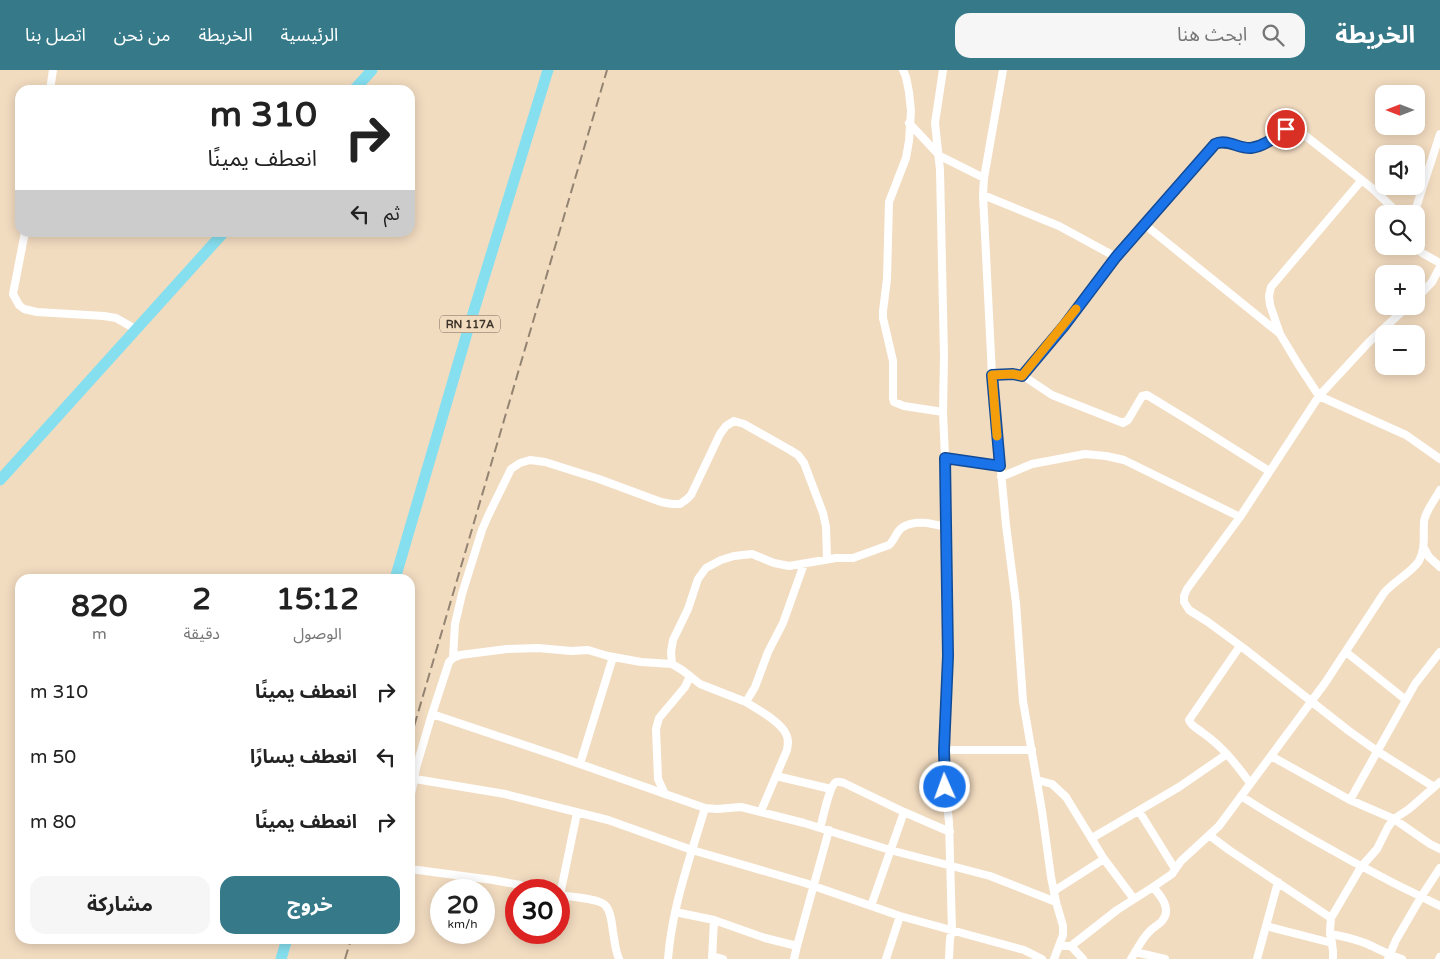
<!DOCTYPE html>
<html lang="ar">
<head>
<meta charset="utf-8">
<style>
	:root { --surface:#fff; --page:#f6f6f6; --text:#222; --muted:#767676; --accent:#367a89 }
	body { margin:0; font-family:"Varela Round","Noto Sans Arabic",sans-serif; background:var(--page); color:var(--text); direction:rtl; height:100vh; display:flex; flex-direction:column; font-size:19px; white-space:nowrap }
	* { box-sizing:border-box; margin:0 }
	p { font-size:16px; color:var(--muted) }
	.icon { flex:none; width:28px; height:28px; fill:none; stroke:currentColor; stroke-width:2; stroke-linecap:round; stroke-linejoin:round }
	.map { position:relative; flex:1; overflow:hidden; direction:ltr }
	.details { position:absolute; left:15px; top:504px; width:400px; height:370px; display:flex; flex-direction:column; background:var(--surface); border-radius:15px; box-shadow:0 2px 12px #0003; direction:rtl }
	.details>* { flex:none }
	.banner { position:absolute; left:15px; top:15px; width:400px; height:152px; border-radius:15px; box-shadow:0 2px 12px #0003; direction:rtl; background:#fff; color:var(--text); overflow:hidden }
	.needle { width:32px; rotate:270deg }
	.controls { position:absolute; left:1375px; top:15px; display:grid; gap:10px }
	.controls a { display:grid; place-items:center; width:50px; height:50px; border-radius:10px; background:var(--surface); box-shadow:0 2px 12px #0003; font-size:25px }
	.speed { position:absolute; left:430px; top:809px; display:flex; gap:10px; font-size:25px; font-weight:700; text-align:center }
	.speed>* { display:grid; place-content:center; width:65px; height:65px; border-radius:50%; background:var(--surface); box-shadow:0 2px 12px #0003; line-height:1 }
	.speed small { font-size:12px; font-weight:400 }
	.speed .limit { border:8px solid #d22; background:#fff; color:#111 }
	.pin { position:absolute; display:grid; place-items:center; width:42px; height:42px; color:#fff; margin:-21px; border:2px solid #fff; border-radius:50%; box-shadow:0 1px 5px #0007 }
	.me { position:absolute; width:55px; margin:-28px; rotate:358deg; stroke-linejoin:round; filter:drop-shadow(0 0 4px #0008) }
	.turn { display:flex; align-items:center; gap:18px; height:105px; padding:0 15px; font-size:22px }
	.turn .icon { width:65px; height:65px; stroke-width:2.5 }
	.turn b { display:block; font-size:35px; line-height:42px }
	.then { display:flex; align-items:center; height:48px; padding:0 15px; background:#0003; gap:10px; font-size:19px }
	.eta { display:flex; justify-content:space-evenly; align-items:center; height:85px; text-align:center }
	.eta b { font-size:30px; font-weight:700; line-height:35px }
	.action { display:flex; gap:10px; margin-top:auto; padding:10px 15px }
	.action a { flex:1; height:58px; border-radius:15px; background:var(--accent); color:#fff; font-size:20px; font-weight:700; line-height:58px; text-align:center }
	.action a+a { background:var(--page); color:var(--text) }
	ul { padding:0; list-style:none }
	li { display:flex; align-items:center; gap:15px; height:65px; padding:0 15px }
	li div { flex:1 }
	li b { display:block; font-size:19px }
	li em { font-style:normal }
	header { display:flex; align-items:center; gap:30px; box-sizing:border-box; height:70px; padding:0 25px; background:var(--accent); color:#fff }
	header strong { font-size:24px }
	nav { display:flex; gap:28px; margin-inline-start:auto; font-size:18px }
	.search { width:350px; height:45px; background:var(--page); display:flex; align-items:center; gap:12px; box-sizing:border-box; padding:0 18px; border-radius:15px; color:var(--muted); font-size:19px }
	.map>svg:first-child { display:block }
</style>
</head>
<body>
<header>
<strong>الخريطة</strong>
<div class="search"><svg class="icon" aria-label="search" viewBox="0 0 24 24"><circle cx="10" cy="10" r="6"/><path d="M15 15l6 6"/></svg>ابحث هنا</div>
<nav><a>الرئيسية</a><a>الخريطة</a><a>من نحن</a><a>اتصل بنا</a></nav>
</header>
<div class="map">
<svg width="1440" height="889" viewBox="0 0 1440 889">
	<rect width="100%" height="100%" fill="#f2dcc0"/>
	<g fill="none" stroke-linecap="round" stroke-linejoin="round">
		<!-- street -->
		<path stroke="#fff" stroke-width="8" d="M903,0L906,7L909,22L911,41L909,71L906,88L889,132L887,209L883,241V248L893,291V328L894,332L904,336L943,342
			M943,0L935,53L940,100L944,286L943,342L946,411L948,537V586L944,680L945,717L949,752L952,860L950,869L949,889
			M1003,0L984,108L983,125L992,305L1006,455L1016,533L1023,631L1042,741L1051,807L1056,832L1063,856V865L1054,889
			M50,20L53,0
			M909,53L940,86L984,108
			M1361,111L1271,217L1269,226L1270,235L1280,264L1298,294L1319,326L1406,365L1440,389
			M983,125L1059,156L1116,187
			M1414,144L1440,64
			M1144,154L1279,263
			M25,162L13,224L19,235L24,239L37,242L104,246L116,248L137,260
			M1416,176L1422,183L1440,193
			M1416,229L1432,212L1440,197
			M992,305L1013,304L1022,305L1052,325L1123,353L1128,350L1141,328L1142,326L1147,325L1188,350L1269,401
			M1022,305L1064,256L1116,187L1215,74L1219,72C1235,72 1245,82 1262,75C1275,70 1283,55 1298,60L1373,119L1399,144
			M945,388L1000,396
			M1001,407L1032,394L1085,384L1106,386L1124,390L1240,447L1319,326L1369,272L1408,236
			M1240,447L1187,519L1184,526V532L1189,540L1208,552L1246,580L1349,661L1377,681L1434,717
			M1424,478L1429,487L1440,497
			M1240,576L1189,650C1191,656 1198,659 1203,663C1223,677 1236,694 1250,713
			M1346,582L1406,630
			M453,588L455,554L462,524L482,460L488,446L511,399L520,393L530,390L545,392L599,409L661,432L672,434H680L687,429L691,425L720,364L726,356L734,351L744,354L790,380L798,385L804,393L823,443L826,457L827,489
			M690,606L700,614L746,632L755,617L768,582L783,553L804,494
			M746,632C758,640 780,651 786,664C789,669 788,674 787,680L761,741
			M432,644L449,592L453,588L460,585L507,579L538,578L571,581L588,580L608,586L641,592L672,594
			M944,680H1032
			M1271,686L1350,730L1394,749L1430,774L1440,779
			M580,694L613,587
			M776,706L831,719
			M415,709L505,724L608,750L692,780C681,816 671,851 668,889
			M1037,710L1052,714L1066,727L1104,789L1134,829
			M665,724L658,709L656,659L659,648L685,617L690,606L682,600L672,594L671,582L673,570L688,539L698,509L706,498L721,490L734,486L752,484L774,493L789,496L836,488H853L889,475C895,470 896,461 903,457C916,449 933,454 946,457
			M1241,726C1305,767 1371,803 1440,836
			M410,730L416,698L432,644L560,687L705,738
			M1350,730L1415,614L1440,582
			M1139,741L1175,799
			M820,758C823,749 829,716 836,712C839,711 841,712 844,713L904,742
			M1209,765L1229,780L1331,848
			M1092,768L1179,717L1227,684
			M410,799L493,810L520,815L538,820
			M1153,817L1172,804L1181,791L1219,756L1325,613L1384,523C1394,511 1411,503 1419,491C1426,478 1423,465 1424,452C1425,441 1435,430 1440,420
			M1054,821L1104,789
			M559,825C570,827 598,828 605,835C611,841 612,854 613,862C615,872 615,880 619,889
			M560,825L577,743
			M871,836L904,742L950,762
			M675,842L714,850L765,868L797,876L794,889
			M900,846L805,813L692,780L705,738L717,739L741,737L804,753L890,780L990,806L1056,832
			M1266,856L1332,873
			M1330,864C1342,866 1354,869 1365,873C1377,878 1389,885 1402,889
			M797,876L829,760
			M1060,876H1071L1117,840L1153,817C1161,826 1173,840 1161,852C1157,856 1152,858 1149,862C1141,870 1137,880 1131,889
			M1071,876L1083,889
			M1135,882L1165,889
			M712,886L723,889
			M712,889L714,850
			M886,889L900,846L1024,880L1042,889
			M1257,889L1278,812
			M1333,889V881L1330,860L1331,848L1361,797L1377,779L1388,757L1394,749L1409,739L1440,712
			M1388,889L1396,870L1421,827L1440,798
			M1439,889L1440,887"/>
		<!-- primary -->
		<path stroke="#86dfef" stroke-width="11" d="M354,20L372,0
			M0,410L224,162
			M395,509L467,263L548,0
			M281,889L287,869"/>
		<!-- rail -->
		<path stroke="#938471" stroke-width="2" stroke-dasharray="10 5" stroke-linecap="butt" d="M410,670L607,0
			M345,889L351,869"/>
	</g>
	<g fill="none" stroke-linecap="round" stroke-linejoin="round">
		<defs>
			<path id="route" d="M945,717L944,680L948,586L945,388L1000,396L992,305L1013,304L1022,306L1064,256L1116,187L1215,74C1226,68 1239,79 1251,78C1265,76 1275,67 1286,59"/>
		</defs>
		<!-- route casing -->
		<use href="#route" stroke="#114b97" stroke-width="12"/>
		<!-- route -->
		<use href="#route" stroke="#1a73e8" stroke-width="9"/>
		<!-- slow -->
		<path stroke="#f59e0b" stroke-width="9" d="M997,366L992,305L1013,304L1022,306L1076,239"/>
	</g>
	<g text-anchor="middle" dominant-baseline="central" stroke-width="4" stroke-linejoin="round" paint-order="stroke">
		<!-- shield labels -->
		<rect fill="#f2dcc0" stroke="#746757" stroke-width="1" x="440" y="245.5" width="60" height="17" rx="4"/>
		<g font-size="11" font-weight="bold" fill="#3e352a">
			<text x="470" y="254">RN 117A</text>
		</g>
	</g>
</svg>
<div class="controls">
<a><svg class="needle" viewBox="-14 -14 28 28"><path d="M0-13l5 13h-10z" fill="#e53935"/><path d="M0 13l5-13h-10z" fill="#767676"/></svg></a>
<a><svg class="icon" aria-label="sound" viewBox="0 0 24 24"><path d="M4 9h4l5-4v14l-5-4H4zM17 9q2 3 0 6"/></svg></a>
<a><svg class="icon" aria-label="search" viewBox="0 0 24 24"><circle cx="10" cy="10" r="6"/><path d="M15 15l6 6"/></svg></a>
<a>+</a>
<a>−</a>
</div>
<div class="speed"><div>20<small>km/h</small></div><div class="limit">30</div></div>
<div class="pin" style="left:1286px;top:59px;background:#d93025"><svg class="icon" aria-label="arrive" viewBox="0 0 24 24"><path d="M6 21V4h12l-3 4 3 4H6"/></svg></div>
<svg class="me" style="left:945px;top:717px" viewBox="-20 -20 40 40"><circle r="17" fill="#1a73e8" stroke="#fff" stroke-width="3"/><path d="M0-11L8 9 0 5-8 9z" fill="#fff"/></svg>
<div class="banner">
<div class="turn"><svg class="icon" aria-label="right" viewBox="0 0 24 24"><path d="M7 20v-9h11M14 6l5 5-5 5"/></svg><div><b>310 m</b>انعطف يمينًا</div></div>
<div class="then">ثم<svg class="icon" aria-label="left" viewBox="0 0 24 24"><path d="M17 20v-9H6M10 6l-5 5 5 5"/></svg></div>
</div>
<section class="details">
<div class="eta">
<div><b>15:12</b><p>الوصول</p></div>
<div><b>2</b><p>دقيقة</p></div>
<div><b>820</b><p>m</p></div>
</div>
<ul>
<li><svg class="icon" aria-label="right" viewBox="0 0 24 24"><path d="M7 20v-9h11M14 6l5 5-5 5"/></svg><div><b>انعطف يمينًا</b></div><em>310 m</em></li>
<li><svg class="icon" aria-label="left" viewBox="0 0 24 24"><path d="M17 20v-9H6M10 6l-5 5 5 5"/></svg><div><b>انعطف يسارًا</b></div><em>50 m</em></li>
<li><svg class="icon" aria-label="right" viewBox="0 0 24 24"><path d="M7 20v-9h11M14 6l5 5-5 5"/></svg><div><b>انعطف يمينًا</b></div><em>80 m</em></li>
</ul>
<div class="action"><a>خروج</a><a>مشاركة</a></div>
</section>
</div>
</body>
</html>
